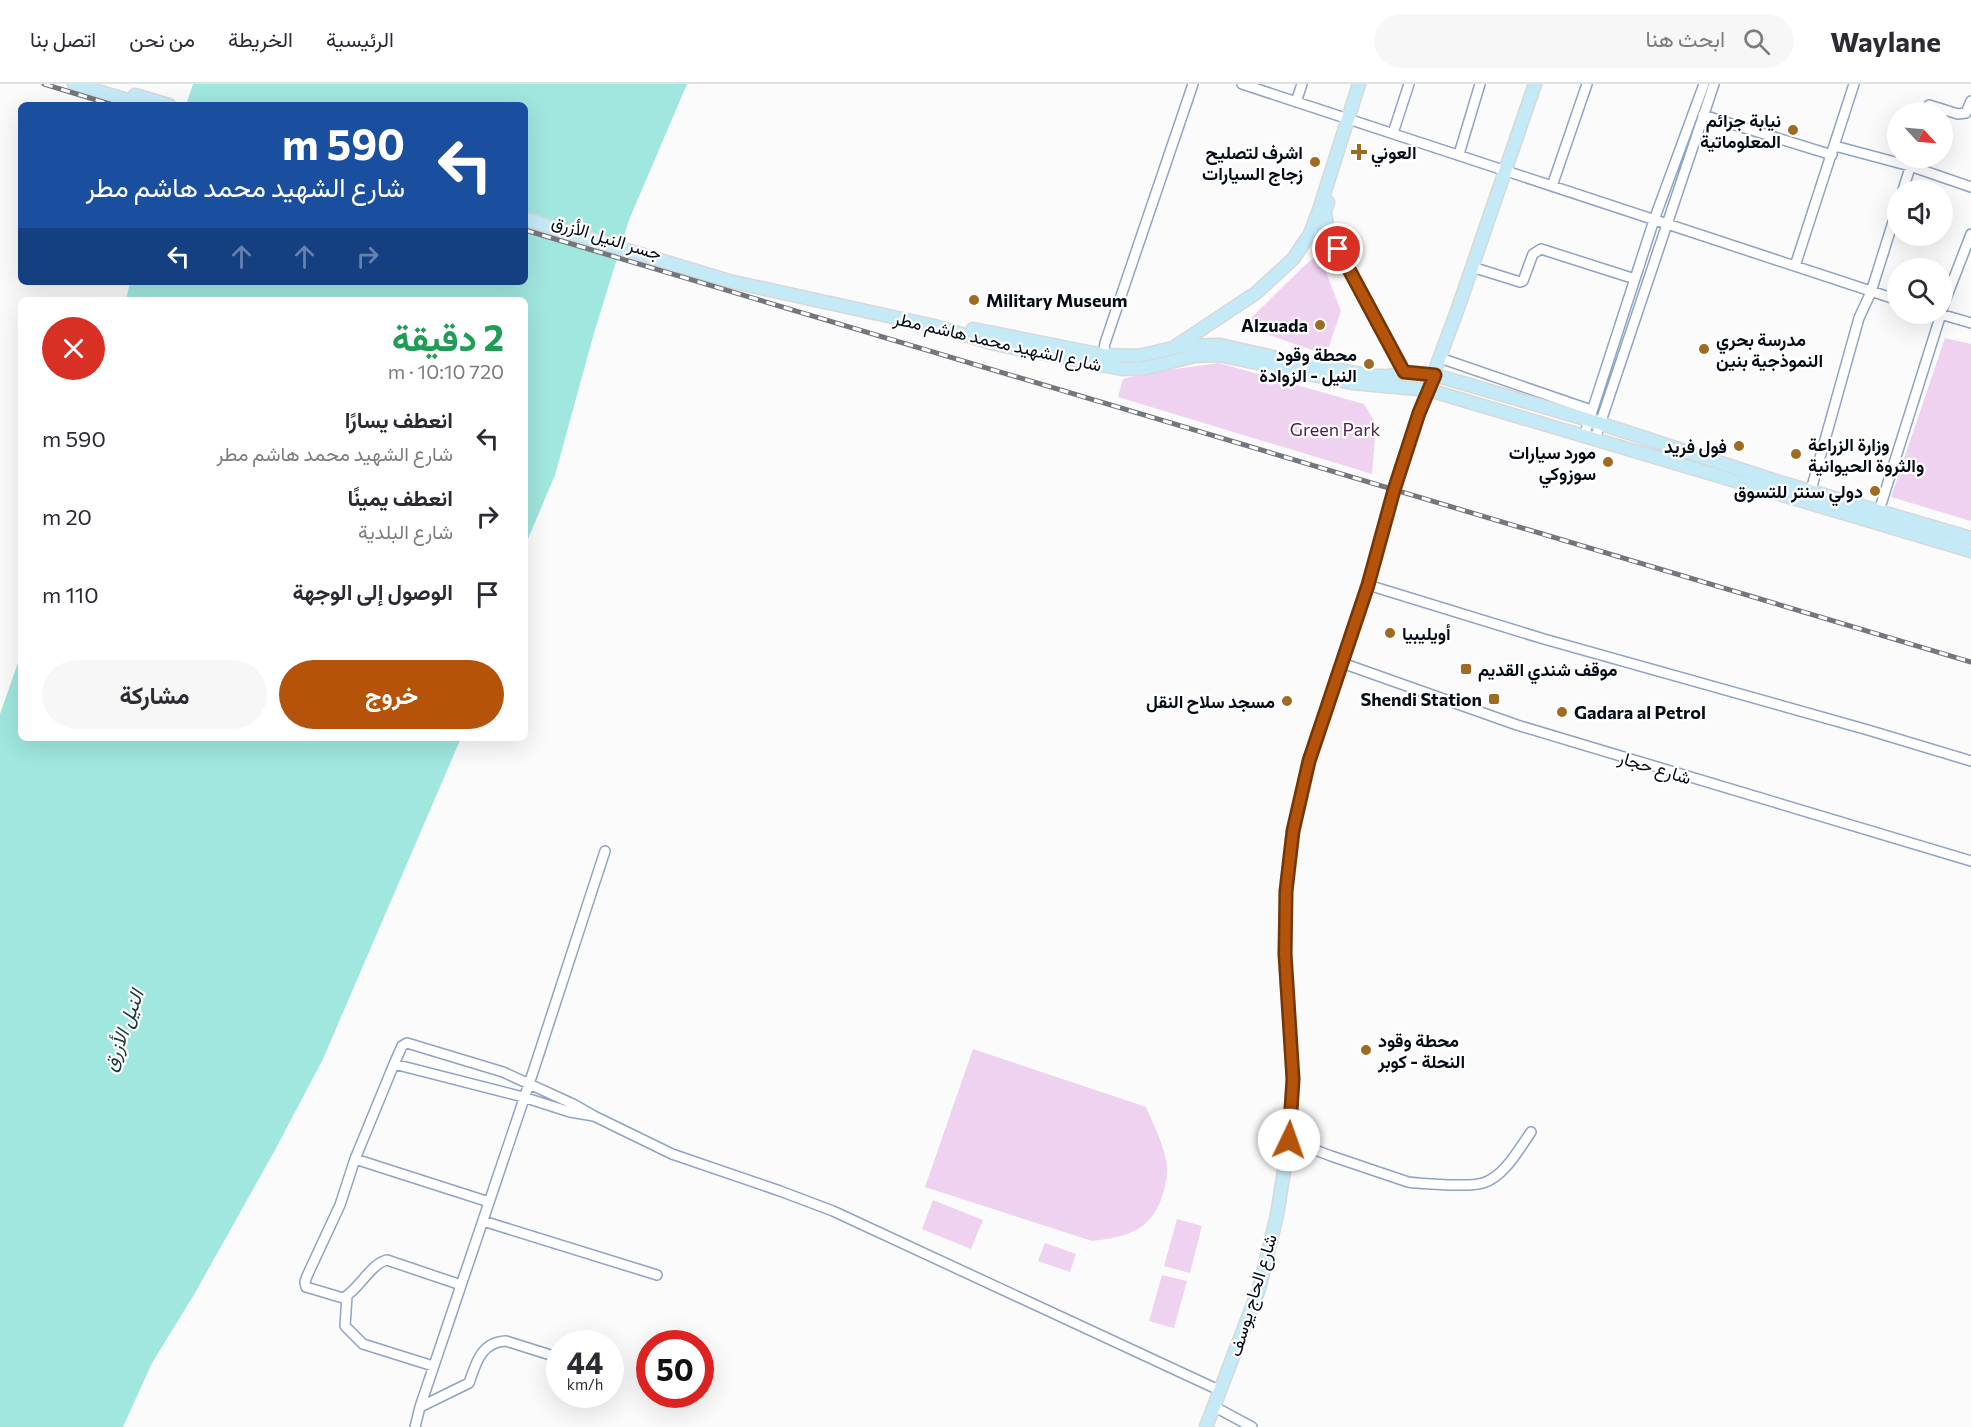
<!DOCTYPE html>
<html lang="ar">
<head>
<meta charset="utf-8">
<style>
	:root { --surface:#fff; --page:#f7f7f7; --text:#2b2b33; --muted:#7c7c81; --line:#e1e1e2; --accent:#b45309 }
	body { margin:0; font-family:Commissioner,Vazirmatn,sans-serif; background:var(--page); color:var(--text); direction:rtl; height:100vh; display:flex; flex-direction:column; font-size:22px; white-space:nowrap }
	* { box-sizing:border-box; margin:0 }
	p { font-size:20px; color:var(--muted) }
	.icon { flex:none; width:33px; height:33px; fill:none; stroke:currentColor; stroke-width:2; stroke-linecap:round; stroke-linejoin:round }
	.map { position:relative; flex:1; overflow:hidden; direction:ltr }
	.side { position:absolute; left:18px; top:213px; width:510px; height:444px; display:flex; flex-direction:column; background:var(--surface); border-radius:9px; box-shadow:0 6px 24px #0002; direction:rtl }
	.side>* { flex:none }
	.guide { position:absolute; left:18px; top:18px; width:510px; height:183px; border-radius:9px; box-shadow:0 6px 24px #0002; direction:rtl; background:#1a4fa0; color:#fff; overflow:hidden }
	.needle { width:39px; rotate:116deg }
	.controls { position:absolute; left:1887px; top:18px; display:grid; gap:12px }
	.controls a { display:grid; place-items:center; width:66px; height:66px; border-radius:50%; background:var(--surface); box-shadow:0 6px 24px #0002; font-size:30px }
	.speed { position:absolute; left:546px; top:1246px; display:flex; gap:12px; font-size:30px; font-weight:700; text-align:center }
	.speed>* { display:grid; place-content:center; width:78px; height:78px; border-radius:50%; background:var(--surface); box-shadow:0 6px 24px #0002; line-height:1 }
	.speed small { font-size:15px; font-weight:400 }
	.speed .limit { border:9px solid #d22; background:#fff; color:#111 }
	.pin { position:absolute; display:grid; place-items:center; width:51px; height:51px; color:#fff; margin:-26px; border:3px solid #fff; border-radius:50%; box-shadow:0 2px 6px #0007 }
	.me { position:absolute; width:66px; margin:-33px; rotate:3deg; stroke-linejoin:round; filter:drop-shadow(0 0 4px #0008) }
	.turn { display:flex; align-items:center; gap:21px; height:126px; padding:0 24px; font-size:27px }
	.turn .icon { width:78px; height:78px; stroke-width:2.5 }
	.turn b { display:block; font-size:42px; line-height:51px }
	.lanes { display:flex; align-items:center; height:57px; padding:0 24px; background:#0003; justify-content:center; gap:30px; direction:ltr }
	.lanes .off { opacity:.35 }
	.round { display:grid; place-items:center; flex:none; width:63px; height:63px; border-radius:32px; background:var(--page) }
	.summary { display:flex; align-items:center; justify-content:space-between; height:102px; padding:0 24px }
	h1 { font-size:36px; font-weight:700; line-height:45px; color:#1e9e55 }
	.primary-button { display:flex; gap:12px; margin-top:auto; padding:12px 24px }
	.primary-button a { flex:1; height:69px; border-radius:36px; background:var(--accent); color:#fff; font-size:24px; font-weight:700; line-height:69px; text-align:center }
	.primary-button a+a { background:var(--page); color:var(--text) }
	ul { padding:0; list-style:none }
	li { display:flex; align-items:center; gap:18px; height:78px; padding:0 24px }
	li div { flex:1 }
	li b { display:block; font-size:22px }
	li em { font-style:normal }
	header { display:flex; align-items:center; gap:36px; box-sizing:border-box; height:84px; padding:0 30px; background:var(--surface); border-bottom:2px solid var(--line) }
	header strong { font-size:28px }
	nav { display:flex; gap:33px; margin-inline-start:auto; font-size:21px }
	.search { width:420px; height:54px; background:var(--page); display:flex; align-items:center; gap:15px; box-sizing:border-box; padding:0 21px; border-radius:33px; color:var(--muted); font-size:22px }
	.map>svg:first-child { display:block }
</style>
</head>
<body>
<header>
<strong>Waylane</strong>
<div class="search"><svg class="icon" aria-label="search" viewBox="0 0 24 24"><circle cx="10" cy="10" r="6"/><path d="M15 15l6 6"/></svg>ابحث هنا</div>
<nav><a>الرئيسية</a><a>الخريطة</a><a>من نحن</a><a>اتصل بنا</a></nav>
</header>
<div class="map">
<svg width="1971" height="1343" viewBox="0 0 1971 1343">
	<rect width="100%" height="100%" fill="#fbfbfb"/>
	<!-- green -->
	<path fill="#efd2ef" d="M1319,170L1341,227L1326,271L1252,245V233L1304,182Z
		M1945,254L1971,260V437L1891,413Z
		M1219,279L1364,320L1376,340L1372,390L1118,313L1123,295L1146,289Z
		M973,965L1146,1023C1154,1042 1164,1061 1167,1081C1168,1092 1165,1103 1162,1113C1150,1148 1125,1153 1092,1157L925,1103Z
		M933,1116L983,1136L971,1165L922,1145Z
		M1177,1135L1202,1142L1190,1189L1164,1182Z
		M1045,1159L1076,1170L1070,1188L1038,1177Z
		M1162,1191L1187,1197L1174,1244L1149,1237Z"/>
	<!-- water -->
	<path fill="#a0e7df" d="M193,0H687L629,136L594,249L555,391L525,462V216H126L130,198H525V21H186Z
		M21,570V654H461L323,975L275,1066L195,1209L152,1279L123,1343H0V630Z"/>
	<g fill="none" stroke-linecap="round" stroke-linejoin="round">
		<defs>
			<path id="minor" d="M1242,0L1898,216
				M1296,18L1302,0
				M1927,28L1929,21L1958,30L1966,29L1971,17
				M1703,31L1832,71
				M1393,49L1409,0
				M1835,62L1910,82L1971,103
				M1459,70L1480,0
				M1552,102L1587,0
				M1903,106L1913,74
				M1795,182L1854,0
				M1472,183L1520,198L1523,197L1533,170L1541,165L1635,195
				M1942,225L1971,150
				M1940,230L1971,239
				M1103,271L1105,259L1193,0
				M1440,274L1591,326
				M1584,352L1654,136L1704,0
				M1595,355L1714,0
				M1811,406L1859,234L1871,208L1898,122
				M1879,427L1941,230
				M1368,501L1544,555L1868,646L1971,677
				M1342,579L1517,641L1971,777
				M407,959L503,988L573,1020L594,1032L570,1028L523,1013L394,980L402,962Z
				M394,980L355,1075L340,1121L307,1192L305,1198L306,1203L343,1214C359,1206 370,1180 387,1176L461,1201
				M594,1032L672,1070L780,1107L833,1127L1221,1307
				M1289,1056L1331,1072L1408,1098C1422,1100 1436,1100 1450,1101C1461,1101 1473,1102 1483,1099C1504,1093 1519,1065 1531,1048
				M355,1075L489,1118
				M483,1137L657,1191
				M347,1212L345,1242L363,1260L433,1282
				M420,1323L469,1299C476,1279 481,1258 506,1257L560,1274
				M1215,1323L1252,1343
				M415,1343L420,1323L534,985L605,767"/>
			<path id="major" d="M74,0L144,21
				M135,11L169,21
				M1328,118L1325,127L1327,144L1404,288
				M525,135L729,197L934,242L995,260L1122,285L1146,284L1195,272L1219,271L1352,299L1429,306L1971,467
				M973,245L1103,271L1138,272L1182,262L1220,261L1295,278L1372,292H1390L1404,288L1435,291L1599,339L1773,396L1971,454
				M1176,262L1256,209L1293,175L1310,150L1319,126L1359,0
				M1206,1343L1259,1205L1277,1131L1289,1056L1293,995L1285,870L1286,807L1293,747L1309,677L1368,501L1394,406L1419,329L1457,227L1535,0"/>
		</defs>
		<!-- minor casing -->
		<use href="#minor" stroke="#8fa4c1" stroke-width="12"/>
		<!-- major casing -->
		<use href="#major" stroke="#d7d8da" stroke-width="15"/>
		<!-- minor -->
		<use href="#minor" stroke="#fff" stroke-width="9"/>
		<!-- major -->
		<use href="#major" stroke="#c5eaf7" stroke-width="12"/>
		<defs>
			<path id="rail" d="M44,0L113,21
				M525,146L1971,578"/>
		</defs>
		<!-- rail casing -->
		<use href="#rail" stroke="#73767c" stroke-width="5"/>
		<!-- rail -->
		<use href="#rail" stroke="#fff" stroke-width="3" stroke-dasharray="9" stroke-linecap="butt"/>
	</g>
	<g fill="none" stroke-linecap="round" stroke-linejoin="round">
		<defs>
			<path id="route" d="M1289,1056L1293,995L1285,870L1286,807L1293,747L1309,677L1368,501L1394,406L1419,329L1435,291L1404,288L1338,165"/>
		</defs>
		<!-- route casing -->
		<use href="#route" stroke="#753606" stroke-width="15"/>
		<!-- route -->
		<use href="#route" stroke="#b45309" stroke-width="10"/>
	</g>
	<!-- markers -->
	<g fill="#9f6b23" stroke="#fff" stroke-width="2">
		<circle cx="1793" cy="46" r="6"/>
		<path d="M1356 59h6v6h6v6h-6v6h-6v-6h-6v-6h6z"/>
		<circle cx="1315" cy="78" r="6"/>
		<circle cx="974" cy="216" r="6"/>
		<circle cx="1320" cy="241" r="6"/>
		<circle cx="1704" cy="265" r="6"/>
		<circle cx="1369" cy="280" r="6"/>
		<circle cx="1739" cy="362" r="6"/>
		<circle cx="1796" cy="370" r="6"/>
		<circle cx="1608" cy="378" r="6"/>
		<circle cx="1875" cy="407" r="6"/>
		<circle cx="1390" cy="549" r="6"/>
		<rect x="1460" y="579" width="12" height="12" rx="3"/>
		<rect x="1488" y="609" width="12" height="12" rx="3"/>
		<circle cx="1287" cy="617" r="6"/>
		<circle cx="1562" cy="628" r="6"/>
		<circle cx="1366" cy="966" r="6"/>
	</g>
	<g text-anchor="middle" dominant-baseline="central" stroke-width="4.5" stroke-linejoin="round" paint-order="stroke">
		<!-- poi labels -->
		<g font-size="18" font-weight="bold" fill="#060c16" stroke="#fff" text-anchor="end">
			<text x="1781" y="36">نيابة جرائم<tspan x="1781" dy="21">المعلوماتية</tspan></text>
			<text x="1303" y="68">اشرف لتصليح<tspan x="1303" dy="21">زجاج السيارات</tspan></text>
			<text x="1371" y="68" text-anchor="start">العوني</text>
			<text x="986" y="216" text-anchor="start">Military Museum</text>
			<text x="1308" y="241">Alzuada</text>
			<text x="1716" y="255" text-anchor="start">مدرسة بحري<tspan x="1716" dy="21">النموذجية بنين</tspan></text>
			<text x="1357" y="270">محطة وقود<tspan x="1357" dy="21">النيل - الزوادة</tspan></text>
			<text x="1808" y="360" text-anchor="start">وزارة الزراعة<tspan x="1808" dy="21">والثروة الحيوانية</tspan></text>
			<text x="1727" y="362">فول فريد</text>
			<text x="1596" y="368">مورد سيارات<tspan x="1596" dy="21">سوزوكي</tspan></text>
			<text x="1863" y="407">دولي سنتر للتسوق</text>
			<text x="1402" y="549" text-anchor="start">أويليبيا</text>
			<text x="1478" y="585" text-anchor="start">موقف شندي القديم</text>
			<text x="1482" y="615">Shendi Station</text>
			<text x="1275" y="617">مسجد سلاح النقل</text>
			<text x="1574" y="628" text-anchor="start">Gadara al Petrol</text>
			<text x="1378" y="956" text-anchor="start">محطة وقود<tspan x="1378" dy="21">النحلة - كوبر</tspan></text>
		</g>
		<!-- street labels -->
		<g font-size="18" fill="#060c16" stroke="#fff">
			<text transform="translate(607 153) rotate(17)">جسر النيل الأزرق</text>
			<text transform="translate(998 257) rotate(13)">شارع الشهيد محمد هاشم مطر</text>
			<text transform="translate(1655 683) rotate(17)">شارع حجار</text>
			<text transform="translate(1252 1211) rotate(-73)">شارع الحاج يوسف</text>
		</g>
		<!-- park labels -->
		<g font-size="18" fill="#4a1a4b" stroke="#fff">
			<text x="1335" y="345">Green Park</text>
		</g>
		<!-- water labels -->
		<g font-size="20" font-style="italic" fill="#183a37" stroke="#fff">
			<text transform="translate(122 946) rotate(-70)">النيل الأزرق</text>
		</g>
	</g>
</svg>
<div class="controls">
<a><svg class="needle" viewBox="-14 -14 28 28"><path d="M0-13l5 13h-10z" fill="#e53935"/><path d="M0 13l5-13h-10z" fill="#7c7c81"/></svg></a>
<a><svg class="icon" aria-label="sound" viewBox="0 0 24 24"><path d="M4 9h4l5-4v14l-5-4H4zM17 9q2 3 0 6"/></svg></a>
<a><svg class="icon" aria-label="search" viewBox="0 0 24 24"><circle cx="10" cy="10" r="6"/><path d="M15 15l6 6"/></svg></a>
</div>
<div class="speed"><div>44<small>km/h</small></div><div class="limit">50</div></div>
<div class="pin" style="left:1338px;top:165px;background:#d93025"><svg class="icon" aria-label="arrive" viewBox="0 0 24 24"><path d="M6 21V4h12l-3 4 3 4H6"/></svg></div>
<svg class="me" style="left:1289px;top:1056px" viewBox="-20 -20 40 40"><circle r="19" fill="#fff"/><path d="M0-13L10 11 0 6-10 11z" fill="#b45309"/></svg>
<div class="guide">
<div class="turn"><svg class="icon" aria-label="left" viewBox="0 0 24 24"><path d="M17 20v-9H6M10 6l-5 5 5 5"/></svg><div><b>590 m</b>شارع الشهيد محمد هاشم مطر</div></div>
<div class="lanes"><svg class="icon" aria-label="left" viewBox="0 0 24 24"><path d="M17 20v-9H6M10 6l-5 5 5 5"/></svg><svg class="icon off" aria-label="ahead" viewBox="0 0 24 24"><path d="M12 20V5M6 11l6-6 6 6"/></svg><svg class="icon off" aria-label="ahead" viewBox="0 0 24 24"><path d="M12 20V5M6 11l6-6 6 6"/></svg><svg class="icon off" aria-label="right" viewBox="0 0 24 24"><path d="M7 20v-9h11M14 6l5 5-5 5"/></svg></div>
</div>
<section class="side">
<div class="summary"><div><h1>2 دقيقة</h1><p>720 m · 10:10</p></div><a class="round" style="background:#d93025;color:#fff"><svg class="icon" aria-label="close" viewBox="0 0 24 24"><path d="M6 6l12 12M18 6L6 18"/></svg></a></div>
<ul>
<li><svg class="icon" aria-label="left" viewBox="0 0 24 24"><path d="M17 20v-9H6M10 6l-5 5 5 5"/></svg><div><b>انعطف يسارًا</b><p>شارع الشهيد محمد هاشم مطر</p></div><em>590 m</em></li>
<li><svg class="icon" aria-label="right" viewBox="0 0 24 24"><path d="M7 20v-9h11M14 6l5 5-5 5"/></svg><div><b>انعطف يمينًا</b><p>شارع البلدية</p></div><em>20 m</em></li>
<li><svg class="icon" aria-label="arrive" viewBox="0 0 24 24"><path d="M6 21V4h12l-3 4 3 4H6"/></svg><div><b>الوصول إلى الوجهة</b></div><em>110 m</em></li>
</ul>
<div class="primary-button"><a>خروج</a><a>مشاركة</a></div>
</section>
</div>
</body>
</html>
